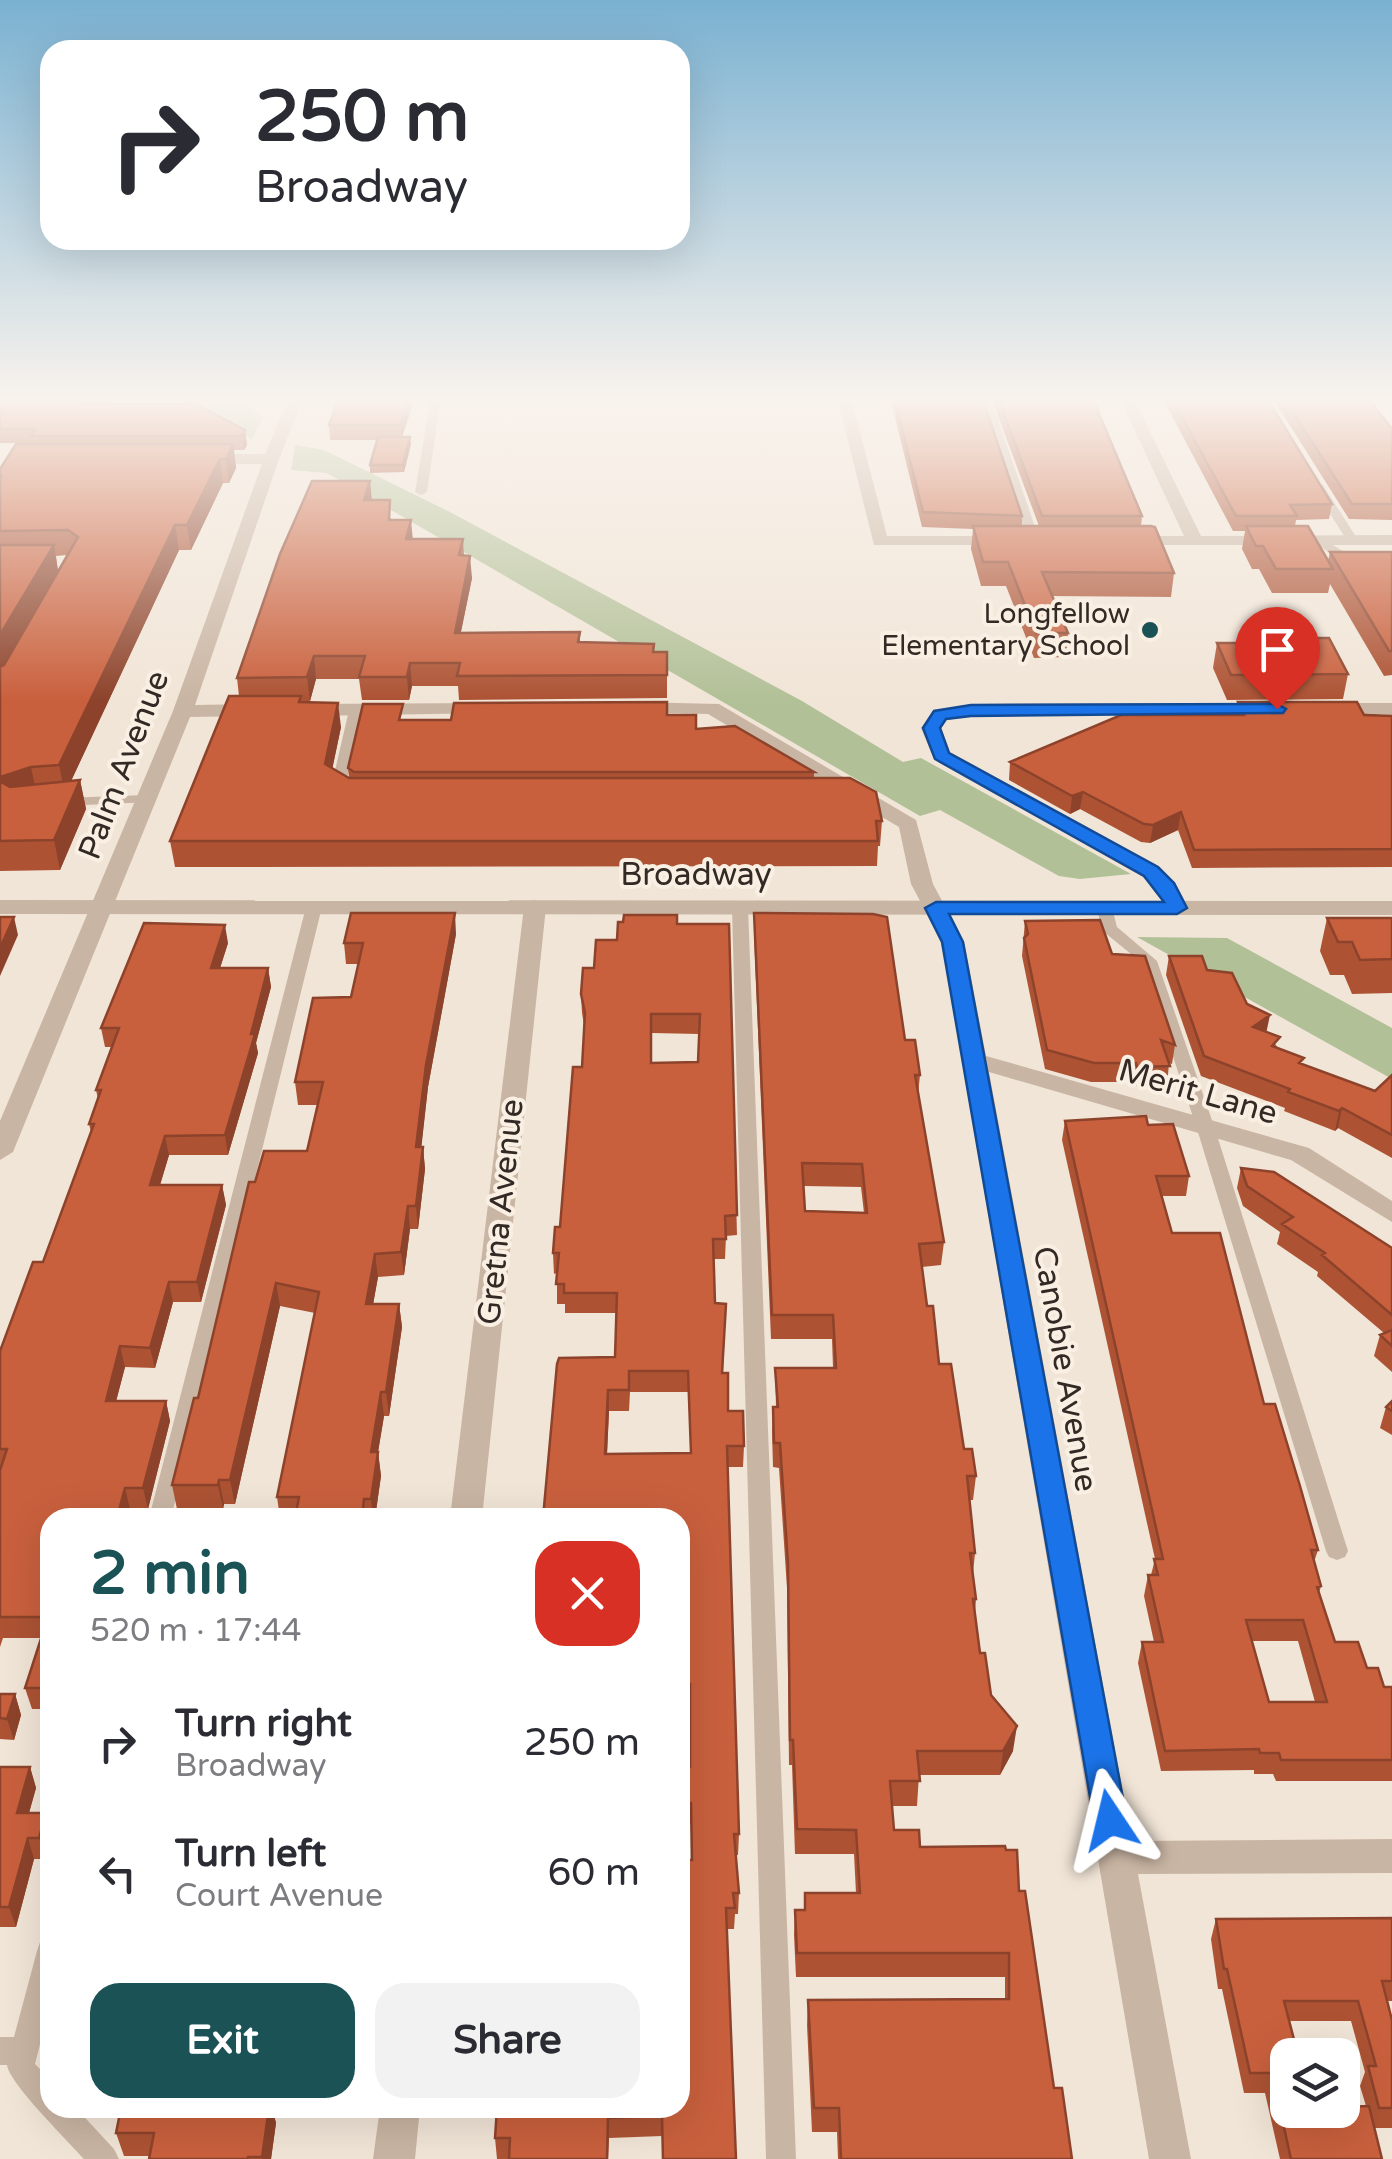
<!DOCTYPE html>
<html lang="en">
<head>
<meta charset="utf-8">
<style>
	:root { --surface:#fff; --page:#f2f2f3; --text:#2b2b33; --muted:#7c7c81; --accent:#1a5256 }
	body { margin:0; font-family:"Varela Round",sans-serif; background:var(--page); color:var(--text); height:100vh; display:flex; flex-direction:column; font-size:38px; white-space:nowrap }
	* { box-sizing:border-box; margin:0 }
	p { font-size:32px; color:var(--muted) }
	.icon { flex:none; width:55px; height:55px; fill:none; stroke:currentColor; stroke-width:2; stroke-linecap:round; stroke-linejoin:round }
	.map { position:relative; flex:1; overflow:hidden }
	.side { position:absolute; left:40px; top:1508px; width:650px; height:610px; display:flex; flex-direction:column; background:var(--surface); border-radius:30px; box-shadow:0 10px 40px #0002 }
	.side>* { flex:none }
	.guide { position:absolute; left:40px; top:40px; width:650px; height:210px; border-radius:30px; box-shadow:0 10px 40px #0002; background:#fff; color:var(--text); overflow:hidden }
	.buttons { position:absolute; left:1270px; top:2038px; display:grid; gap:20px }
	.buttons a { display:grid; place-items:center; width:90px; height:90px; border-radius:20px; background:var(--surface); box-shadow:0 10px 40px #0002; font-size:50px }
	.pin { position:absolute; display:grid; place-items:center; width:85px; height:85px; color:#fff; margin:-102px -42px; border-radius:50% 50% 50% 0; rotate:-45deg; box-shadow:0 0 10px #0007 }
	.pin .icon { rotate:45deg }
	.me { position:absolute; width:110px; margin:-55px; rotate:350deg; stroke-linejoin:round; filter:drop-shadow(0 0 8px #0008) }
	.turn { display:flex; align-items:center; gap:35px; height:210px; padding:0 50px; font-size:45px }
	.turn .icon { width:130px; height:130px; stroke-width:2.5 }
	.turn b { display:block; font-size:70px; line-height:85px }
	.round { display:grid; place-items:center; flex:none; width:105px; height:105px; border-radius:30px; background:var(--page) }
	.summary { display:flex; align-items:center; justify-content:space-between; height:170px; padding:0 50px }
	h1 { font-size:60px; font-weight:700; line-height:75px; color:var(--accent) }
	.cta { display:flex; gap:20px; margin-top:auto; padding:20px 50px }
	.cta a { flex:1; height:115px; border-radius:30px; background:var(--accent); color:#fff; font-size:40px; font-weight:700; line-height:115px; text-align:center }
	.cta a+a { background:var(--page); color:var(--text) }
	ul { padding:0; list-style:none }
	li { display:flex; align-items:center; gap:30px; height:130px; padding:0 50px }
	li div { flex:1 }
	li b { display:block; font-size:38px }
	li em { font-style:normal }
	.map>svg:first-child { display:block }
</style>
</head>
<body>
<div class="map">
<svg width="1392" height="2159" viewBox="0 0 1392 2159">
	<rect width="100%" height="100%" fill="#f1e5d7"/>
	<!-- green -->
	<path fill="#b2c097" d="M171,397H231L263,417L252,439Z
		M295,445L324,450L450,512L802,701L903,762L921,758L1131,874L1080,879L1059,876L940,810L920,816L327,473L291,470Z
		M1137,937L1227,938L1392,1028V1079Z"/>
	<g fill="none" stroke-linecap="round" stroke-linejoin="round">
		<!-- service -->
		<path fill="#c9b5a3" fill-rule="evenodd" d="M431,397H441L427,492L421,495L415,492Z
			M980,397H990L1040,541L1038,543L1028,541Z
			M1315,485H1323L1358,540L1356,542H1348L1313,487Z
			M1317,538H1325C1345,558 1365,557 1392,556V564C1362,565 1336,565 1315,540Z
			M356,706L363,710L345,787L352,795L345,799L340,798L331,788L349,710Z
			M147,795L152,796V802L61,806L54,802L61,798Z
			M314,902L322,907L171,1518H149L306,907Z
			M740,903L748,908L796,2159H766L732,908Z
			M1104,903L1112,908L1117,927L1157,961L1215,1129L1348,1551L1345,1557L1337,1560L1329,1557L1326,1551L1197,1129L1142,963L1104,932L1096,908Z
			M50,1939V2005L35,2064L50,2079V2108H76L114,2149L119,2159H84C68,2141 9,2083 7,2065H0V2037H14L37,1951L40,1942Z"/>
		<!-- minor -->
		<path fill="#c9b5a3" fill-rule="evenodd" d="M290,397H304L279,459L195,705L254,704L264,710L254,716L190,717L13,1152L0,1160V1121L173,711L262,464H200L192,459L200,454H265Z
			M837,397H851L887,536H1003L1009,537V545H874Z
			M1119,397H1133L1201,536L1392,535V545H1122V537L1128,536H1184Z
			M634,702L719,704L916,820L933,884L964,942L986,1056L1309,1148L1392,1201V1222L1291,1160L989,1072L1132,1841L1392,1839V1873L1138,1874L1191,2159H1149L942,942L911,884L899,827L708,714L627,712L624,708Z
			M484,703L494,709L491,713L309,716L299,710L309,704Z
			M1267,703L1274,705V713L971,716L946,720L941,728L950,752L1159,867L1175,883L1188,908L1177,915L1169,913L1157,891L1143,877L934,759L921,728L933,711L971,704Z
			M1327,703H1392V715L1320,713V705Z
			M535,900L546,907L482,1518H450L524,907Z
			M380,2108H420L415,2159H373Z"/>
		<!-- tertiary -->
		<path fill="#c9b5a3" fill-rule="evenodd" d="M0,900L1392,901V915L0,914Z"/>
	</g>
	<!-- wall -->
	<path fill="#ad5334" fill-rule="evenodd" d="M0,397L105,404L245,430L247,445L244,450H234L236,468L229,483H223L191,550H179L71,781L80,780L86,809L60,870L0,871V469L31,443H0ZM67,555L58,571L56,556ZM58,571L4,665L3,666Z
		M339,397H415L402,437L411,444L404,472L370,473V465L377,440H330L329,425Z
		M890,397H982L1022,516V526H1039L991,397H1092L1142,516L1141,526L1174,573L1171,597L1052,596L1068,633L1066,657L1034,658L1006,586H981L971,549L973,529L922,527Z
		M1162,397H1266L1332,504L1329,519L1296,520L1295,526L1328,561L1330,552H1392V675L1384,676L1330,584L1328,593H1272L1259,569H1252L1242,549L1245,531H1233Z
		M1272,397H1367L1392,429V520L1349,519Z
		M372,500L412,539H463L464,555L472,578L461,632H580V642L654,652H667V698L459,700L458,686H412L409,700H362L359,679H316L310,701H301L302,702L341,727L332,769L349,778L348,768L405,720L667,715L696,729L814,772V778L882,821L880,846H878L877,866L175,867L170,841L239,696L237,678Z
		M1288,638L1348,674L1343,699L1227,700L1213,668L1217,643H1287Z
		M1238,702L1392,716V867L1192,868L1178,830L1150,843L1141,842L1080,809L1070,814L1009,780L1010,762L1236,715Z
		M754,913L905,1040L920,1075L918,1095L944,1242L941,1265L922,1267L927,1306L939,1364L964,1449L976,1476L973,1500H970L975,1553L973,1574L976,1599L975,1613L980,1653L991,1695L1013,1751L1000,1775H919L917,1806H892L894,1830L920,1847L1019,1891L1054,2088L1072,2159H838L837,2132H812L807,2025L808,2000L1005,1999V1977H796L794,1935L795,1910H804L805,1893H856L854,1854H795L792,1765H789L787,1588L779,1468L773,1467L772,1432L773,1407H776L775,1368H833L832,1339H771L754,935ZM804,1186L861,1187L864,1213L805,1211Z
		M624,915H677V924H729L737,1235L726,1236L725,1259H714L715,1303L726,1304L723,1373H728V1411H743L744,1446L743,1467H728L739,1834L738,1855H736L739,1893L738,1914H735L734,1929H727L736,2159H663L662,2136L609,2138L608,2159H497L495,2138L497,2108H680V1860H692L691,1824H680V1767H690V1705H680V1518H543L557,1364L559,1358L615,1357L616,1313H565V1304H557V1273L554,1274L553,1253L555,1227H560L573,1067H582L584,1025L582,1013L581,994L583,968H594L596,940H617L618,922H623ZM652,1033L699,1034L698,1062L651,1063ZM630,1392H688L691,1453L607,1454L609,1411H629Z
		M1327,918H1392V993L1352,994L1344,975H1330L1320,951Z
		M1025,921L1112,954L1175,1045L1172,1064L1169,1063L1167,1086H1134L1133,1082H1091L1045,1069L1022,956Z
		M456,934L428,1087L421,1147H423L425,1169L418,1229H410L404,1275L378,1277L373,1304H399L402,1327L389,1416H384L378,1452L381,1476L375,1518H280L277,1497L315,1313L280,1306L235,1504H224L223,1509H177L172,1485L198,1398L255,1182L307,1151L318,1105H298L295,1082L351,997L358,964H346L344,943Z
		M228,943L220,968H268L271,987L256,1043L258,1053L228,1155H169L160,1185H222L226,1205L201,1302H173L155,1368L125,1367L116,1401H166L170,1421L148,1509H130L128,1518H50V1709H32L25,1688L41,1638H3L0,1647V1351L43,1262L91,1132L89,1124L98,1099L96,1090L112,1047H105L101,1028Z
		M1169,956L1207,970L1247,1004L1278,1048L1302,1064L1375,1091L1392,1075V1158L1338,1128L1335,1131L1284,1111L1285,1108L1201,1076L1166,975Z
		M1065,1121L1148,1125L1189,1176L1186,1196H1162L1172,1233L1264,1404L1318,1550L1314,1562L1321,1586L1319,1593L1335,1642L1367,1668L1384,1687H1392V1781H1276L1273,1774H1254V1770L1161,1771L1138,1663L1142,1642H1154L1144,1596L1148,1575H1151L1155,1559L1062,1140ZM1252,1641H1298L1315,1702H1269Z
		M1241,1168L1392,1248V1372L1374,1356L1380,1335L1384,1333L1317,1276L1318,1272L1277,1244L1280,1232L1243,1206L1237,1188Z
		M1392,1401V1435L1380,1428L1386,1407Z
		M0,1694H15L21,1715L14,1740L0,1739Z
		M0,1767H30L36,1788L29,1813H46L50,1825V1844L46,1859H34L16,1927H0Z
		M1392,1918V2001H1387L1392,2020V2128H1374L1382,2159H1280L1265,2093H1244L1222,1989H1218L1211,1939L1216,1919ZM1289,2021H1351L1365,2072L1360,2086L1366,2106L1288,2110Z
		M81,2108H272L276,2123L271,2159H149V2156H124L116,2133L121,2110H83Z"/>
	<!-- shaded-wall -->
	<path fill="#8d432b" d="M91,397H115L83,418L81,404Z
		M409,397H415L401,440L400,425Z
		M245,430L247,445L244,450L242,436Z
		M410,437L411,444L404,472L403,465Z
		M233,444L236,468L229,483L226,459Z
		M220,459L223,483L191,550L187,525Z
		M370,481L372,501L364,500Z
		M411,520L413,541L406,539Z
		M175,525L179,550L65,794L59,765Z
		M54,545L58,571L0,672V635Z
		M470,556L472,578L456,655L455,633Z
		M314,656L316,679L310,701L307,677Z
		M410,663L412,686L409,700L407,677Z
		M338,703L341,727L328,790L325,764Z
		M31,767L37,795L6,806L0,777Z
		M80,780L86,809L60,870L54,840Z
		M1083,792L1080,809L1070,814L1072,796Z
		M1181,812L1178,830L1150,843L1153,825Z
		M455,913L456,934L428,1087L419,1169L416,1147L426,1065Z
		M14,917L18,935L0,976V948Z
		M225,925L228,943L214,987L211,968Z
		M268,968L271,987L256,1043L258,1053L228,1155L225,1135Z
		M1270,1015L1266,1034L1253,1027Z
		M1342,1108L1338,1128L1335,1131L1339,1111Z
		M165,1136L169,1155L154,1205L150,1185Z
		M423,1147L425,1169L418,1229L416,1206Z
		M222,1185L226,1205L201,1302L197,1282Z
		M408,1206L410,1229L404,1275L401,1252Z
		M375,1254L378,1277L369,1327L366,1304Z
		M169,1282L173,1302L155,1368L150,1348Z
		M276,1283L280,1306L235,1504L230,1480Z
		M399,1304L402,1327L389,1416L386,1392Z
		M120,1346L125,1367L111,1421L106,1401Z
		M608,1390L609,1411L606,1475L605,1454Z
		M381,1392L384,1416L374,1476L371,1452Z
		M166,1401L170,1421L148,1509L143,1488Z
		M378,1452L381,1476L375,1518H373L371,1499Z
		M219,1480L224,1504L223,1509L218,1485Z
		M125,1488L130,1509L128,1518H117Z
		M15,1694L21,1715L14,1740L7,1719Z
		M1017,1726L1013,1751L1000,1775L1003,1751Z
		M30,1767L36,1788L23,1834L17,1813Z
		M46,1813L50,1825V1844L46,1859L39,1838Z
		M28,1838L34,1859L16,1927L9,1907Z
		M269,2108H272L276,2123L271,2159H262Z"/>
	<!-- building -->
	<path fill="#c9603d" stroke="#8d432b" stroke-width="2.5" fill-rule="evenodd" d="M0,397H91L81,404H196L245,430L242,436H30L35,429H0Z
		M339,397H409L400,425H329Z
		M894,397H982L1022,516L923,512Z
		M998,397H1092L1142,516H1042Z
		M1171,397H1266L1332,504L1290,505L1297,516H1236Z
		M1283,397H1367L1392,429V504H1352Z
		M378,437H410L403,465H370Z
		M16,444H233L226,459H220L187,525H175L59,765L31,767L0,777V667L4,665L78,537L68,530L0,531V479L1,477H0V469Z
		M312,481H370L364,500H390L389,520H411L406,539H463L459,555L470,556L455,633L580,632L578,642L654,644L653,652H667V675L457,676L460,663H410L407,677H359L365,656H314L307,677L237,678L280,554Z
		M973,526H1151L1155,527L1174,573L1042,572L1068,633H1036L1008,562H983Z
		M1246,526H1308L1333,569H1276L1263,546H1256Z
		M0,545H54L0,635Z
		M1330,552H1392V651H1389Z
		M1288,638H1329L1348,674L1231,675L1217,643H1290Z
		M229,696H301L299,702L338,703L325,764L349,778H850L876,792L882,821H876L878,841H170Z
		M667,702V715H696V729L735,726L814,772H354L348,768L363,704H403L399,720H451L454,703Z
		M1238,702H1357L1364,715L1392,716V849L1194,850L1181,812L1153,825L1144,824L1083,792L1072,796L1010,762L1121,715H1244Z
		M0,779L1,782L10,787L80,780L54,840L0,841Z
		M351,913H455L426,1065L416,1147H423L416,1206H408L401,1252L375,1254L366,1304H399L386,1392H381L371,1452H378L371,1499H364L362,1518H295L299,1497H277L319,1292L276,1283L230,1480H219L218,1485H172L194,1398H198L249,1182H255L264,1151H307L323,1082H295L313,998L351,997L363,943H344Z
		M754,913L873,914L887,917L905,1040H915L920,1075H915L944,1242L919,1244L927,1306H933L939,1364H951L964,1449H972L976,1476H967L975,1553H970L976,1599H973L980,1653H985L991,1695L1017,1726L1003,1751H917L920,1781H890L894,1830H919L920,1847L1005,1846L1006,1850H1017L1019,1891H1025L1054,2088H1062L1072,2159H841L839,2108H814L808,2000L1009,1999V1953H797L795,1910H805V1893H860L856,1830L797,1829L793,1740H790L788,1564L780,1443H774L773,1407H778L775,1368H836L833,1315H772ZM802,1163L862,1164L867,1213L805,1211Z
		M624,915H677V924H729L737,1215L725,1216L726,1239H713L715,1303L726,1304L722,1373H728V1411H743L744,1446H727L739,1834H734L739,1893H733L735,1908H726L736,2159H663L662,2116L608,2118L607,2159H509L510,2138H495L497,2108H680V1860H692L691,1803H680V1767H690V1684H680V1518H543L557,1364L559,1358L615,1357L617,1293H564V1284H556L559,1253H553L555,1227H560L573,1067H582L585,1013L581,994L583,968H594L596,940H617L618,922H623ZM651,1014H700L698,1062L651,1063ZM629,1371H688L691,1453L605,1454L608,1390H629Z
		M0,917H14L0,948Z
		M1327,918H1392V959L1360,960L1352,942H1338Z
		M1100,920L1112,954L1145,956L1175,1045L1161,1040L1170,1066L1137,1067L1136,1063H1094L1047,1050L1024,938L1028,934L1025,921Z
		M144,923L225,925L211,968H268L251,1034H255L225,1135L165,1136L150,1185H222L197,1282H169L150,1348L120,1346L106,1401H166L143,1488H125L117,1518H50V1688H25L48,1617H0V1470L7,1449H0V1351L33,1262H43L94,1124H89L101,1090H96L119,1028H101Z
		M1169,956H1202L1207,970L1232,973L1247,1004L1270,1015L1253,1027L1280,1037L1272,1046L1304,1058L1299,1063L1375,1091L1392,1075V1135L1342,1108L1339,1111L1288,1092L1290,1089L1204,1056Z
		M1146,1116L1148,1125L1173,1124L1189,1176H1156L1172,1233H1220L1264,1404H1275L1300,1486L1318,1550H1311L1321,1586L1317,1587L1335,1642H1358L1367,1668H1378L1384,1687H1392V1760H1281L1279,1753H1260L1259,1749L1165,1751L1142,1642H1163L1148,1575H1158L1154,1559H1163L1065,1121ZM1246,1620H1303L1327,1702H1269Z
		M1241,1168L1274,1172L1392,1248V1315L1322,1255L1325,1253L1282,1224L1293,1217L1247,1186Z
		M1392,1330V1346L1380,1335Z
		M1392,1401V1411L1386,1407Z
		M0,1694H15L7,1719L0,1718Z
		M0,1767H30L17,1813H46L39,1838H28L9,1907H0Z
		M1392,1918V1981H1382L1392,2020V2108H1379L1368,2066H1376L1358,2001H1284L1298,2055H1288V2110H1342V2107L1369,2106L1382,2159H1291L1272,2073H1250L1227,1969H1224L1216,1919Z
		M121,2108H269L262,2157H248L247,2159H149L154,2133H116Z"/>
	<!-- sky -->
	<linearGradient id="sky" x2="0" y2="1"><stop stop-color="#7ab1d1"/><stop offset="0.57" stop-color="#f9f3ed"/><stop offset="1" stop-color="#f9f3ed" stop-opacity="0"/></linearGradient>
	<rect width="1392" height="700" fill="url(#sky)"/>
	<!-- route -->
	<path fill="#1a73e8" stroke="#114b97" stroke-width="2.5" d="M1277,704L1286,709L1283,713L971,716L946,719L940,728L949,753L1158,867L1174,883L1187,908L1177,914H949L963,942L1127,1820L1122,1830L1110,1835L1099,1830L1094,1820L942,942L925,908L936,902H1164L1144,876L935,759L923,728L934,711L971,705Z"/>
	<!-- markers -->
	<circle fill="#1a5256" stroke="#f9efe3" stroke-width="4" cx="1150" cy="630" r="10"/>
	<g text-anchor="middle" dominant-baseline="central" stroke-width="8" stroke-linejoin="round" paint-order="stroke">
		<!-- far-poi labels -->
		<g font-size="28" fill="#342a25" stroke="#f9efe3" text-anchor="end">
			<text x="1130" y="614">Longfellow<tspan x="1130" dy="32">Elementary School</tspan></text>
		</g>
		<!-- street labels -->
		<g font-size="32" fill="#342a25" stroke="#f9efe3">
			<text transform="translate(124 765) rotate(-69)">Palm Avenue</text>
			<text x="696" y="875">Broadway</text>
			<text transform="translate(1198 1092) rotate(16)">Merit Lane</text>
			<text transform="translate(501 1212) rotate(-84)">Gretna Avenue</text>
			<text transform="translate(1065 1369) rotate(80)">Canobie Avenue</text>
		</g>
	</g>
</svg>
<div class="buttons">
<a><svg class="icon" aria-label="layers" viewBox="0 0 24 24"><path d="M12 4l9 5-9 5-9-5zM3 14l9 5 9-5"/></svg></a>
</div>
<div class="pin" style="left:1277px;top:709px;background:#d93025"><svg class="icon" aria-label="arrive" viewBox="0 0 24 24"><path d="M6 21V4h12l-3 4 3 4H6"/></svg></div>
<svg class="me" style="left:1110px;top:1820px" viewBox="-20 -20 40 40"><path d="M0-17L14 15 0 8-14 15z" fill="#1a73e8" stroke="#fff" stroke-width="4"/></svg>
<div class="guide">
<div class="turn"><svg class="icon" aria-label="right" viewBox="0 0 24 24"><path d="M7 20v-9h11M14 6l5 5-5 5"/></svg><div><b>250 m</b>Broadway</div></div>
</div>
<section class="side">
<div class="summary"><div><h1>2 min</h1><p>520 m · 17:44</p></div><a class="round" style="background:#d93025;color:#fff"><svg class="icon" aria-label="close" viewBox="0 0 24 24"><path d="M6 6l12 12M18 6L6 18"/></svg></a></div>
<ul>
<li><svg class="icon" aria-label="right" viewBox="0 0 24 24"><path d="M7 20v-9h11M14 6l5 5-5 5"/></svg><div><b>Turn right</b><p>Broadway</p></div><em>250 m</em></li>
<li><svg class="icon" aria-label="left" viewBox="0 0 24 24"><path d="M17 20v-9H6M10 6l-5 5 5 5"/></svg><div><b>Turn left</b><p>Court Avenue</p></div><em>60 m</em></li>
</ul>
<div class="cta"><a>Exit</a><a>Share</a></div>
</section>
</div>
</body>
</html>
